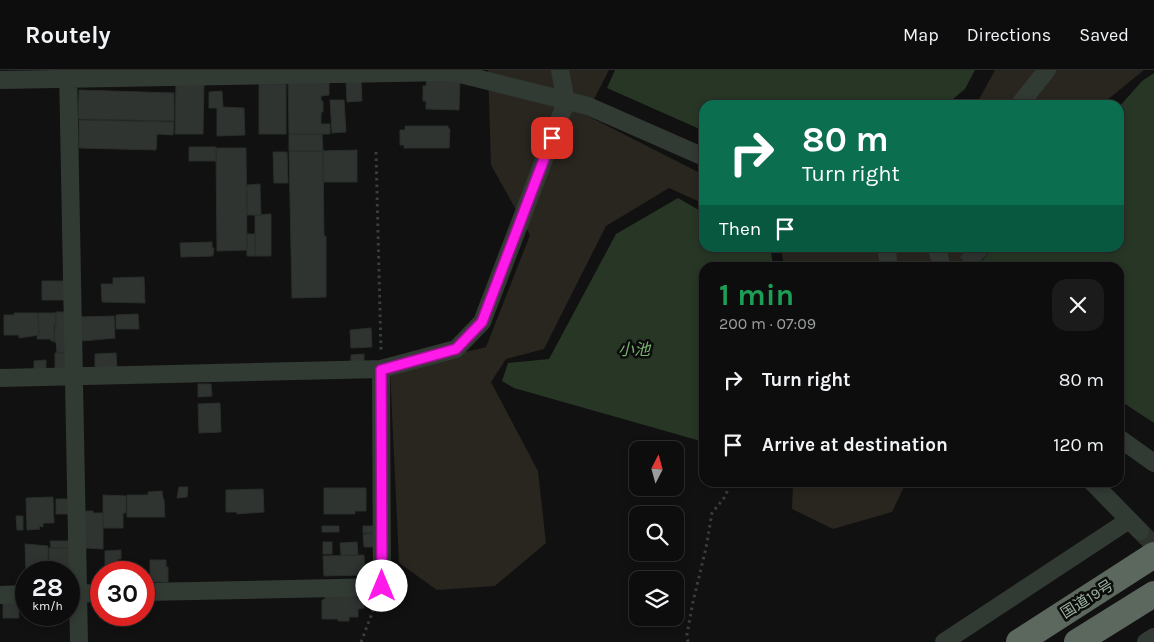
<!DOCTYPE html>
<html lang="en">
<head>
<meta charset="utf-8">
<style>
	:root { --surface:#0c0d0c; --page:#1a1b1a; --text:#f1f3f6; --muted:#9a9c9d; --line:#2c2d2d }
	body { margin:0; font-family:Karla,"Noto Sans JP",sans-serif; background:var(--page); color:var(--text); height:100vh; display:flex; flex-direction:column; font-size:19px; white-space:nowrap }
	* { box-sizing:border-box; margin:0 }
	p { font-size:16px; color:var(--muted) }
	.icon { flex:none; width:28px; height:28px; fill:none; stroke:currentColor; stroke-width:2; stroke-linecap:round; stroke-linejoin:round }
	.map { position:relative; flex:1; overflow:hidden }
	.side { position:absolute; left:699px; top:192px; width:425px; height:225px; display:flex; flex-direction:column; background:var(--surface); border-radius:15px; box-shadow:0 2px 8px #0003,0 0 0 1px var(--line) }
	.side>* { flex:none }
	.top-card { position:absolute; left:699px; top:30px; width:425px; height:152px; border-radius:15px; box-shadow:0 2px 8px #0003,0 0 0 1px var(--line); background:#0b6e4f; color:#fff; overflow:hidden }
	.needle { width:32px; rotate:6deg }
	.fabs { position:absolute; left:629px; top:371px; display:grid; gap:10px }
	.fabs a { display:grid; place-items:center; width:55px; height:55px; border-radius:10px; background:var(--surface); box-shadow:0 2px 8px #0003,0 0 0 1px var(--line); font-size:25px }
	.speed { position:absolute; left:15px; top:491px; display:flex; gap:10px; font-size:25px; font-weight:700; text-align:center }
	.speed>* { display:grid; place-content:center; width:65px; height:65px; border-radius:50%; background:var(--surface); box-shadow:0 2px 8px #0003,0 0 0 1px var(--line); line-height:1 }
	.speed small { font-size:12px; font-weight:400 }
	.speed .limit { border:8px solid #d22; background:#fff; color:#111 }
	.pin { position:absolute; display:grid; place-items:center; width:42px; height:42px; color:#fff; margin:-21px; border-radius:10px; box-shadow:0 2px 8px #0006 }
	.me { position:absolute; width:55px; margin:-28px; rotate:0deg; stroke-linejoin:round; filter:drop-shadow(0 0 4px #0008) }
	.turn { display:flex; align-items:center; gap:18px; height:105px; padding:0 20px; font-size:22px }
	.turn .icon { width:65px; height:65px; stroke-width:2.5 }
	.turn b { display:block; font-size:35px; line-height:42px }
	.then { display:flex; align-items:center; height:48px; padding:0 20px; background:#0003; gap:10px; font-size:19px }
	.round { display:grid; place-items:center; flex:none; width:52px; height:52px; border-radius:15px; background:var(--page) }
	.summary { display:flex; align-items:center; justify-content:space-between; height:85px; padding:0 20px }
	h1 { font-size:30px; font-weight:700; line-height:38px; color:#1e9e55 }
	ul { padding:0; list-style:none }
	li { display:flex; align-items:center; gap:15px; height:65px; padding:0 20px }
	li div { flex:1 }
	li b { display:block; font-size:19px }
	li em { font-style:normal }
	header { display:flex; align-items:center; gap:30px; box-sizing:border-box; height:70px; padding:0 25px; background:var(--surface); border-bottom:1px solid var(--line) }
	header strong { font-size:24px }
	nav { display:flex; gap:28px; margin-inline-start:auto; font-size:18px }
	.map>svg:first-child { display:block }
</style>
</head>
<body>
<header>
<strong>Routely</strong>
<nav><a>Map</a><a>Directions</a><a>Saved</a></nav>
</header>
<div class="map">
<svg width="1154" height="572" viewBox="0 0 1154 572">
	<rect width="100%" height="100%" fill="#101110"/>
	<!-- green -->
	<path fill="#29251f" d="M488,0H609L586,45L704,105V134L669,118L606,156L544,279L506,289L491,312L538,401L546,473L495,516L437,520L399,493L390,300L486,277L530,165L491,95Z
		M995,0H1144L1101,35H976Z
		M781,178H983L974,198L784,197Z
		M793,413V412L906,413L892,442L833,459L792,439Z"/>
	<!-- water -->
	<path fill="#273625" d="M615,0H975L965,19L946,35H704V61L607,18Z
		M1154,3V353L1119,330V198H976L993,178H1119V37L1142,11Z
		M678,128L704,143V178H764L771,181L773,197L704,198V372L514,318L502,311L508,293L549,289L616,164Z"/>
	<!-- building -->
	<path fill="#2f3431" stroke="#292e2b" d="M329,7V25L321,26V31H323V42H321V54H330V64H289L288,10Z
		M427,9L460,10L459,40L426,39V31H423V16H426Z
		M361,10L362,31L347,32L346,11Z
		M176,13H204L203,64H175Z
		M259,14H286V64H259Z
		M79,20L174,23V51L78,49Z
		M222,21L223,37L244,38L245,65L217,66V38H209V22Z
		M330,30H344L346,62L332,63Z
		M79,50L174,52L173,65L157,64L156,80L79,78Z
		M405,56H448V58L450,59L449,78H404V75H400V60H405Z
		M289,64H322L323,81H289Z
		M189,77H216V91H189Z
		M216,78H246L247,180L217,181Z
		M357,80V112H323V81Z
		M289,81H323L324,166H326V227L292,228Z
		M273,82H287L288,113H274Z
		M260,114L261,145H247V115Z
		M271,144V186H255V145Z
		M247,164H255V186H247Z
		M212,172V178H214L213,186L181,187L180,173Z
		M969,178H993L974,198H971L960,187Z
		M144,207L145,233L102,232L101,214H113V208Z
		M42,211H65V230H42Z
		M56,242H65L66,283H57L56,272H54Z
		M14,243H38L39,265L19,268V265H4V245H14Z
		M38,243H56V255H54V271H51V269H37V266L39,265Z
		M138,244L139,259H116V245Z
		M114,246L115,268L82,271L79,247Z
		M371,258L372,277L351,278L350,260Z
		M55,283H67V299H55Z
		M116,283L117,298L95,299V284Z
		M364,284V291L351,292V285Z
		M46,290V300H34V291Z
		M198,314H211L212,326L198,327Z
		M220,333L221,362L199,363L198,334Z
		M179,417H188L187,427L177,428Z
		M324,418H366V441H355V444H324Z
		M263,419L264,442L237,444V442H226V420Z
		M162,421L163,428L164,429L165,447H127V425H148V422Z
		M103,425L126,426V443H123V458H103Z
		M53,427L54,453H43V457L39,456L40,459L27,460L26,428Z
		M56,429H70V444H56Z
		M86,441H93V443H103V479L84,478L83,443H86Z
		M16,446H23V460H17Z
		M322,456H339V462H322Z
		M363,456H376V463H363Z
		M377,463V477H364L363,464Z
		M50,471H70V478H51Z
		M323,472H332V484H323Z
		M357,472L358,485H341L340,473Z
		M25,474L48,476V502L26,503Z
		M49,478H70V504L69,502H49Z
		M121,480V489H118V502H105V481Z
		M364,485L365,505L324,506L323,486Z
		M150,490H166V497H168V512H150Z
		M325,524L357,526V528H364V538L358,539V547H349V551H338V549H322V530L325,529Z
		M3,531H18L19,548H3Z"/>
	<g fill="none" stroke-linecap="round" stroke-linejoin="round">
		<!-- minor-tunnel -->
		<path stroke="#2d322d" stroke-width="18" stroke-dasharray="18 9" stroke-linecap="butt" d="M1140,461L1154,475"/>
		<!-- path -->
		<path stroke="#384039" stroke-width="3" stroke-dasharray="2.5 4" stroke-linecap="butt" d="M376,82L381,282
			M361,572L376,533
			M688,572L687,564L693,532L706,478L712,443L724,428L731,414"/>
		<!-- minor -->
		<path stroke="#323a34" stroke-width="18" d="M68,0L79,572
			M0,10L452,2L588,36L704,87
			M1019,35L1047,0
			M889,178L887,182L889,198
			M937,178L942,198
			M0,308L381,299L456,279L482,252L566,32L560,0
			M1119,368L1154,393
			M1092,412L1140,461
			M144,522L382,517L381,299
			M69,524L101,523
			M0,525L26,524
			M944,572L1129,450
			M1146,572L1154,567"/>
		<!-- highway -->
		<path stroke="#5c685e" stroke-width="26" d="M1019,572L1154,485
			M1077,572L1154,524"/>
	</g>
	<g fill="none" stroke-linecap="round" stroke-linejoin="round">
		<defs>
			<path id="route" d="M382,516L381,300L456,279L482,252L552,68"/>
		</defs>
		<!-- route casing -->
		<use href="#route" stroke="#a61198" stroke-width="12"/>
		<!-- route -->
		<use href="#route" stroke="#ff1aea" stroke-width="9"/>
	</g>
	<g text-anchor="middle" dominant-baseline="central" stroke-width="5" stroke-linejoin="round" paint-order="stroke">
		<!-- street labels -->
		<g font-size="15" fill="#9fb4a2" stroke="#0b0c0b">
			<text transform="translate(1087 529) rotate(-32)">国道19号</text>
		</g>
		<!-- water labels -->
		<g font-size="16" font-style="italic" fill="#79b372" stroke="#0b0c0b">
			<text x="634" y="279">小池</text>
		</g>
	</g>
</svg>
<div class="fabs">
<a><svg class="needle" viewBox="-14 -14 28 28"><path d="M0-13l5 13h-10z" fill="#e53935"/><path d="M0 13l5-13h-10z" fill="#9a9c9d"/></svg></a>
<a><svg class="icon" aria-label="search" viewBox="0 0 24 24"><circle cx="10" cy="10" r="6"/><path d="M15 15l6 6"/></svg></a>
<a><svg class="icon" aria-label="layers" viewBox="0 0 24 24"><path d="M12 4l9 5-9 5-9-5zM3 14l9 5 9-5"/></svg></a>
</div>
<div class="speed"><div>28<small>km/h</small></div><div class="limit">30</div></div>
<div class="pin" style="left:552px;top:68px;background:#d93025"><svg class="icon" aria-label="arrive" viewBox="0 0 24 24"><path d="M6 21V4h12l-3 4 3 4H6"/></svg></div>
<svg class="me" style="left:382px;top:516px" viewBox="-20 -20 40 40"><circle r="19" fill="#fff"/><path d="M0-13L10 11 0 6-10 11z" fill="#ff1aea"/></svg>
<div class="top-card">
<div class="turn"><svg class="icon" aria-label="right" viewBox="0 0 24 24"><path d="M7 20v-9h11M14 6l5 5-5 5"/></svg><div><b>80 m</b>Turn right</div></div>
<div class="then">Then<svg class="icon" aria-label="arrive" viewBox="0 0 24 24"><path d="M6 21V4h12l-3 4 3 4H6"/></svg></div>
</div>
<section class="side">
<div class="summary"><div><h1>1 min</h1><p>200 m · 07:09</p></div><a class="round"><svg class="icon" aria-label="close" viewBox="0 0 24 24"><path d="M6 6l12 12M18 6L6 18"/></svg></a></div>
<ul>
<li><svg class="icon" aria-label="right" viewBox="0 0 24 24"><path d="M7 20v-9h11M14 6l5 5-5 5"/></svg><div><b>Turn right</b></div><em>80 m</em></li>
<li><svg class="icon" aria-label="arrive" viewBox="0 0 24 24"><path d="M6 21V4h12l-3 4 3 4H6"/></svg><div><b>Arrive at destination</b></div><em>120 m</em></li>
</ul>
</section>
</div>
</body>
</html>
